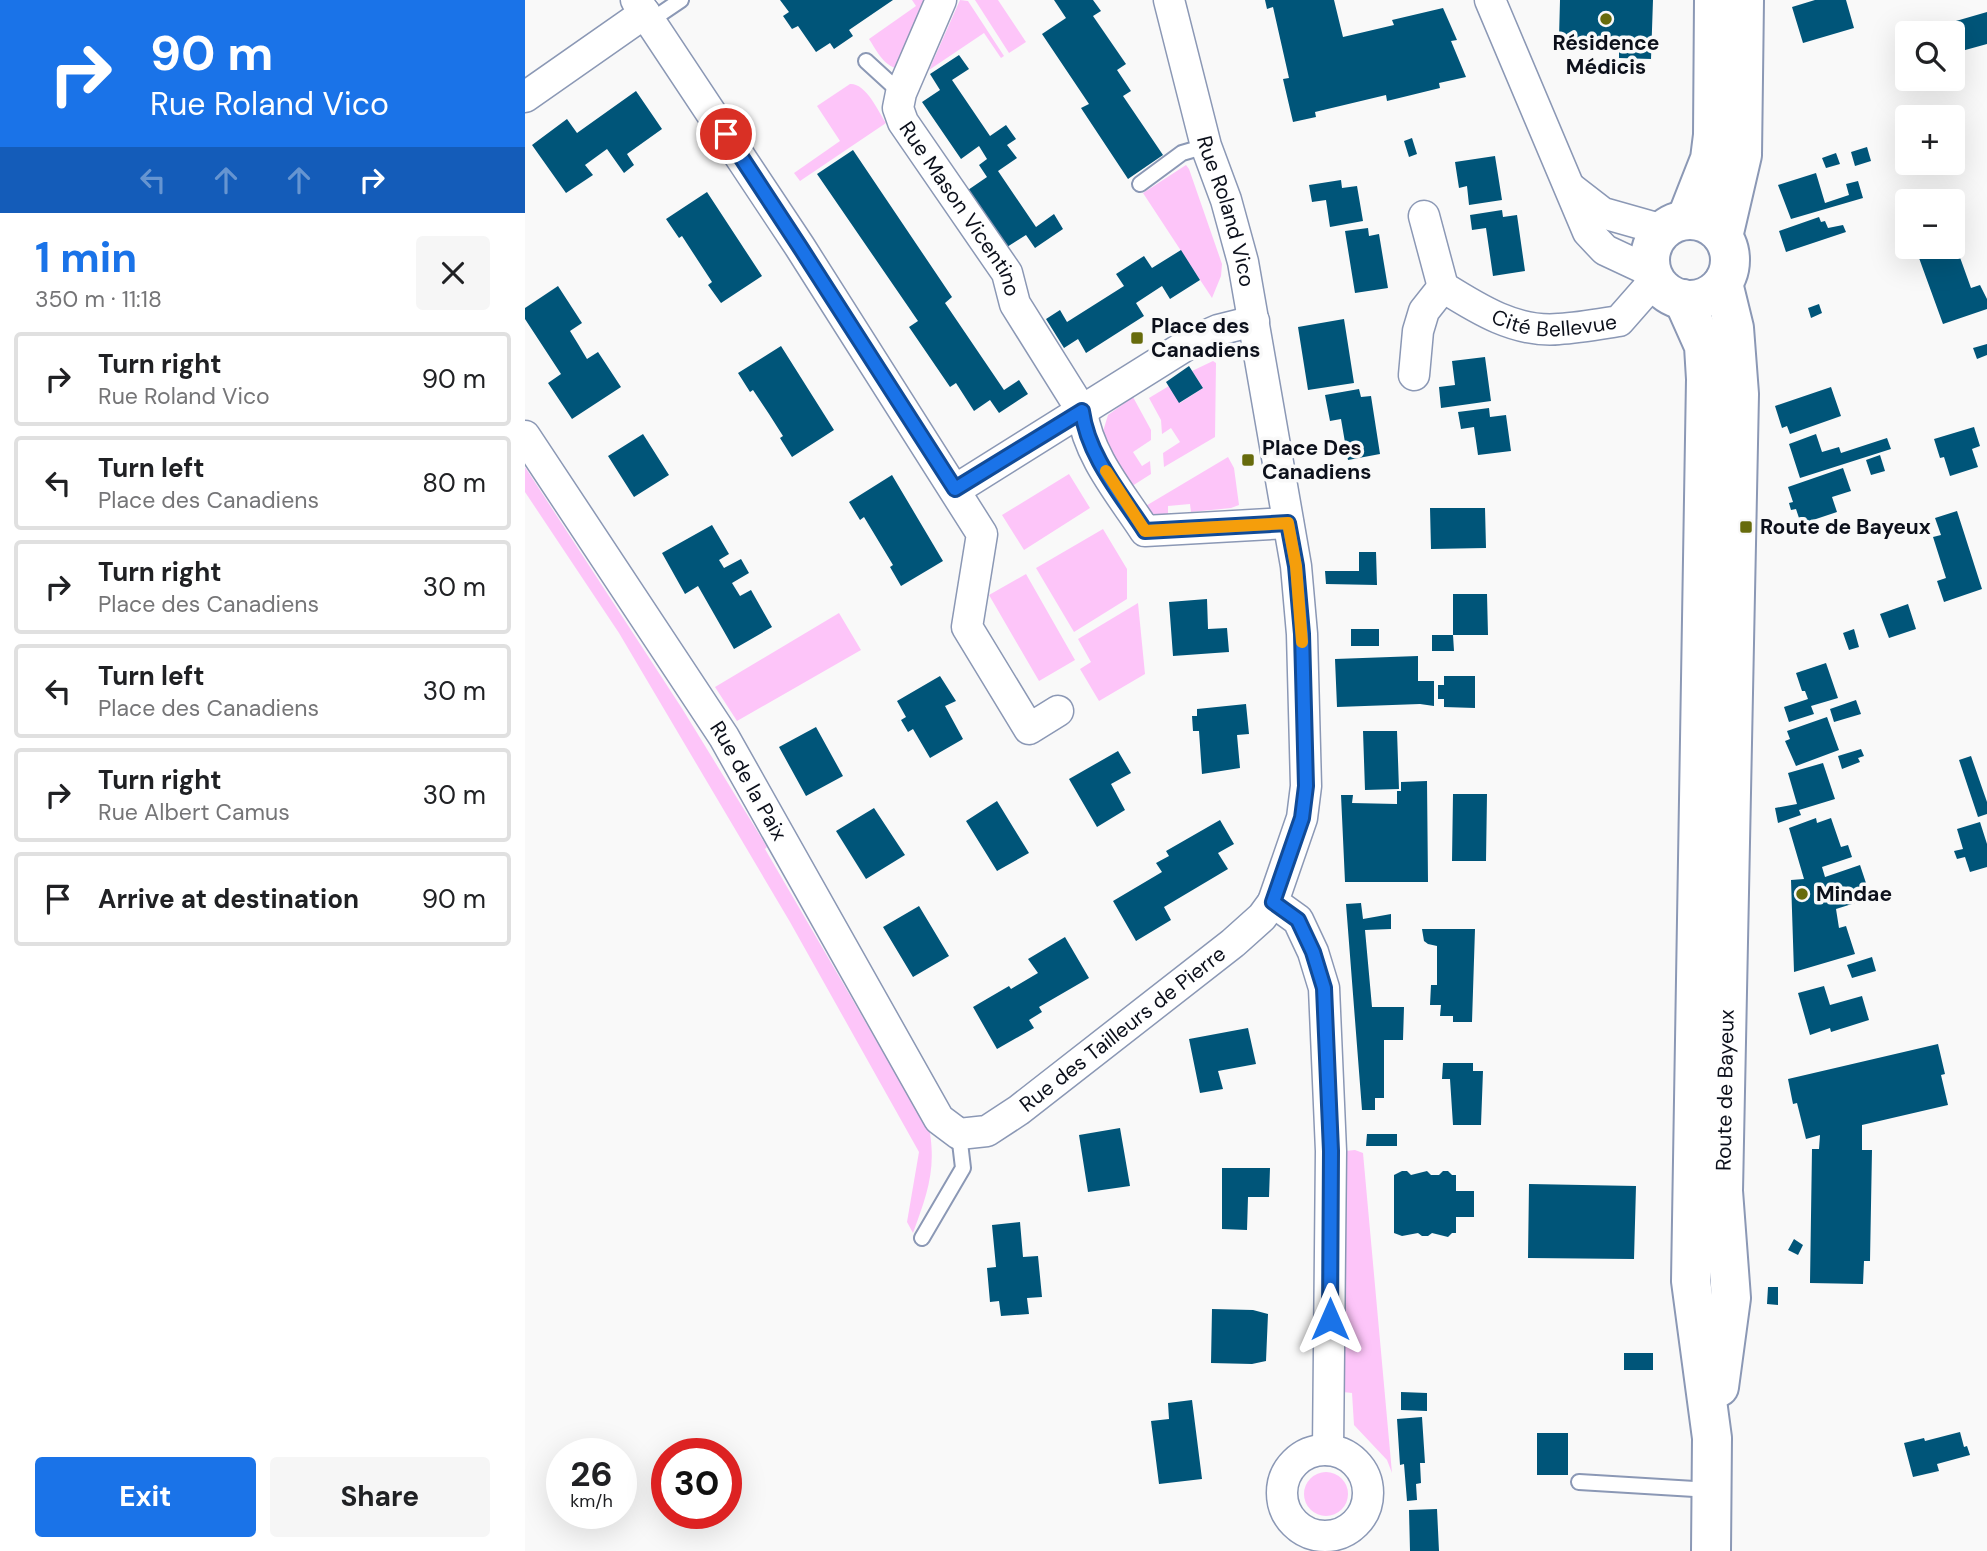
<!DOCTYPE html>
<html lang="en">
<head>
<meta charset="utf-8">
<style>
	:root { --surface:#fff; --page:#f6f6f6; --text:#202124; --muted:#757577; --line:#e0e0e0; --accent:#1a73e8 }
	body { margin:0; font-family:"DM Sans",sans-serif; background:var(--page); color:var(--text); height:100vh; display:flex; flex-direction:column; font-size:26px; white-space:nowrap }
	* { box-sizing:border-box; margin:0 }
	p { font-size:23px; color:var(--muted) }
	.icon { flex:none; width:38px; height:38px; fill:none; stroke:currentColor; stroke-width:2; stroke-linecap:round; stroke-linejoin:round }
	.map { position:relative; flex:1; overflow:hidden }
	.details { display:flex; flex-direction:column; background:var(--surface); width:525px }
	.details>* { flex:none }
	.top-card { background:#1a73e8; color:#fff; overflow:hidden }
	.buttons { position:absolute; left:1370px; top:21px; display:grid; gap:14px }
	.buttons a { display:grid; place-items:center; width:70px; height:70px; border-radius:7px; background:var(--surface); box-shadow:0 7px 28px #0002; font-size:35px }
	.speed { position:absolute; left:21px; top:1438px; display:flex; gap:14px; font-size:35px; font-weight:700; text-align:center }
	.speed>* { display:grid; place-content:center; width:91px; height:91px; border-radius:50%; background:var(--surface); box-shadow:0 7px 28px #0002; line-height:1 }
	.speed small { font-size:18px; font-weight:400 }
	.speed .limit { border:10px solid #d22; background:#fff; color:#111 }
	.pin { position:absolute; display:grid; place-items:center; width:60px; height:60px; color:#fff; margin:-30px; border:4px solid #fff; border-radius:50%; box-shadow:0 2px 7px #0007 }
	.me { position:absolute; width:77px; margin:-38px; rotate:0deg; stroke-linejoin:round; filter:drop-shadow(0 0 5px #0008) }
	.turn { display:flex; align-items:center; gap:24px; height:147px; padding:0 35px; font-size:32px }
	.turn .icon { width:91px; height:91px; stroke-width:2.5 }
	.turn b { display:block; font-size:49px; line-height:60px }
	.lanes { display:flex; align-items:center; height:66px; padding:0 35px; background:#0003; justify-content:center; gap:35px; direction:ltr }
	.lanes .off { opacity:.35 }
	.round { display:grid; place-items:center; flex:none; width:74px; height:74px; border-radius:7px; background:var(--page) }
	.summary { display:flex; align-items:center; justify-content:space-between; height:119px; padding:0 35px }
	h1 { font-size:42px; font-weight:700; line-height:52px; color:var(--accent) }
	.button { display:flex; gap:14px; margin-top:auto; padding:14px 35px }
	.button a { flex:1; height:80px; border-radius:7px; background:var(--accent); color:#fff; font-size:28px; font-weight:700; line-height:80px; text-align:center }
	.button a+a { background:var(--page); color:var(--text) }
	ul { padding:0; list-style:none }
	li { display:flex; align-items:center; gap:21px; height:94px; margin:0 14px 10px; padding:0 21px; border:4px solid var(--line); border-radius:7px }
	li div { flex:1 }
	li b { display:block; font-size:26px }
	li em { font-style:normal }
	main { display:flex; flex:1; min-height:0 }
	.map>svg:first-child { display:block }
</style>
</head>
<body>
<main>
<section class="details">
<div class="top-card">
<div class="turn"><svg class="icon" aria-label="right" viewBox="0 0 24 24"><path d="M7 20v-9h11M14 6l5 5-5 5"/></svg><div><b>90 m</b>Rue Roland Vico</div></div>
<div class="lanes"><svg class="icon off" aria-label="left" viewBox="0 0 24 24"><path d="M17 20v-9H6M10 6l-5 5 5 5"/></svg><svg class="icon off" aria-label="ahead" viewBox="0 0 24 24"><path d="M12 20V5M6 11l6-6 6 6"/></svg><svg class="icon off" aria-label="ahead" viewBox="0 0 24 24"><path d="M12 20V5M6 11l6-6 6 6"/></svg><svg class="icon" aria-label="right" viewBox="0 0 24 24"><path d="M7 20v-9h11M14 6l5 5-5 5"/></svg></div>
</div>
<div class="summary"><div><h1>1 min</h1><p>350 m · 11:18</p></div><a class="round"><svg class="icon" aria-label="close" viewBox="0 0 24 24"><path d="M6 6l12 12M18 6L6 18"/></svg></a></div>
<ul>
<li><svg class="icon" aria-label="right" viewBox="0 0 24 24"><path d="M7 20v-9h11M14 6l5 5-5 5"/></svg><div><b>Turn right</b><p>Rue Roland Vico</p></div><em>90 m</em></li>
<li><svg class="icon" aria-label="left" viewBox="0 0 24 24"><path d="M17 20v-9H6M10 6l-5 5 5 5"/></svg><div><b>Turn left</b><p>Place des Canadiens</p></div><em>80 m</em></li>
<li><svg class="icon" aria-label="right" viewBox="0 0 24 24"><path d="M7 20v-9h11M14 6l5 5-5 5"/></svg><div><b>Turn right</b><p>Place des Canadiens</p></div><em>30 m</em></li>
<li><svg class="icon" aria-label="left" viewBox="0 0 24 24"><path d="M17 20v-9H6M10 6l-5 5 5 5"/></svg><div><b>Turn left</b><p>Place des Canadiens</p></div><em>30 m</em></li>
<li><svg class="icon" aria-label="right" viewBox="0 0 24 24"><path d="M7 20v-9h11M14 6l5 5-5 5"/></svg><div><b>Turn right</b><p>Rue Albert Camus</p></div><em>30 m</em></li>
<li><svg class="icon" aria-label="arrive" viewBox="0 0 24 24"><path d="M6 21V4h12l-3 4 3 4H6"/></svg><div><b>Arrive at destination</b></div><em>90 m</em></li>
</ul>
<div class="button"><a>Exit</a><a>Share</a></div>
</section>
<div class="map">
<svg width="1462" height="1551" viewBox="0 0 1462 1551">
	<rect width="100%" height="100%" fill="#f9f9f9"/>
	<!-- green -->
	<path fill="#fdc5f9" d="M387,0H406L373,69C358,65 352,51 344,39L391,6Z
		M435,0L443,1L479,56L476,58L459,33L404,70Z
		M450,0H473L501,42L484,53Z
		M325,84C341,83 353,111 361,123L275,181L269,173L315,141L292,106Z
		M661,165L664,169L697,264L696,276L687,298L618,193Z
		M688,361L691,363L690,437L639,467L638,453L655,442L646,428L637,434L636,420L624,398L644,386L655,403L678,388L667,371Z
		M608,397L626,430V440L608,452L617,466L625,461L626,474L604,488L576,438L583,415Z
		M703,457L709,468L714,505L706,508L666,512L665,504L643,506V514L624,515L619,507Z
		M0,467L158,710L242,847L240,849L405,1133C411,1172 401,1197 388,1233L382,1222L394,1152L265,922L94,633L0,492Z
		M544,474L565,508L499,550L477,515Z
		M578,529L602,569V599L549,632L511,568Z
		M501,574L550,660L514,681L464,595Z
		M613,603L620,674L574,701L555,669L566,662L553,639Z
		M314,613L336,650L212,721L190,687Z
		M830,1150L838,1153L867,1473L862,1460L829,1425L827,1393L818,1392L820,1151Z
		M779 1494a22 22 0 1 1 44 0a22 22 0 1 1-44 0Z"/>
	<!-- building -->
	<path fill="#005579" d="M255,0H368L324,30L328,36L309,49L305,43L291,52L273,26L267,29L258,16L264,12Z
		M529,0H568L576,11L568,16L601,64L592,70L606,91L598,96L638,155L603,179L556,108L564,104L517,34L541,18Z
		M740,0H809L818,37L869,25L867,20L918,8L932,40L926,41L941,77L914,83L915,88L862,101L861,95L790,112L791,117L768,122L758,79L764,78L748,7L742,9Z
		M1035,0H1128L1126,59L1094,58V51H1088L1087,39L1034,38Z
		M1290,0H1321L1329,28L1278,43L1267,7Z
		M1462,12V44L1433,52L1424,23Z
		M434,55L444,69L427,80L465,136L481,125L491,139L482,145L492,158L473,171L511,227L529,214L538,229L510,248L501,235L482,247L443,190L462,177L454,165L462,159L454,146L436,159L397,102L415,90L405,74Z
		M111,91L137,129L102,154L109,165L99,173L82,149L60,165L68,175L41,193L7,145L42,119L52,133Z
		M1416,107L1419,117H1405L1403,110Z
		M887,138L892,154L884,157L879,141Z
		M1342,147L1346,161L1330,166L1326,152Z
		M328,150L427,297L420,303L479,390L494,380L503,394L474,413L465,400L449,411L431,383L425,387L384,327L393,321L292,174Z
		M1311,153L1315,164L1301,168L1297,158Z
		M970,156L977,200L944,205L942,186L934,188L930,162Z
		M1291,173L1300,203L1324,195L1321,184L1333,181L1338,198L1266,219L1253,185Z
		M816,180L817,188L832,186L838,221L805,227L801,200L787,202L784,185Z
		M182,192L237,276L196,303L183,285L187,282L157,236L154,238L141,219Z
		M977,210L978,217L992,215L1000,271L968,276L961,228L947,230L945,215Z
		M1294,217L1296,222L1300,221L1303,228L1318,225L1321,232L1261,252L1254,231Z
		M843,228L844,236L854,234L863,288L830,293L820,231Z
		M1428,238L1446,288L1455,285L1462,299V309L1418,324L1390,247H1428Z
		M656,250L675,280L645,299L637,286L611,303L619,316L561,353L553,339L539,348L521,319L535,310L542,322L599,286L591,274L619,256L627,268Z
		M33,286L57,323L45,331L53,344L62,359L73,352L96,387L47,419L23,383L36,374L0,319V308Z
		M1294,304L1297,313L1286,318L1283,308Z
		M819,319L829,383L783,390L773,327Z
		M1462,344V355L1452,359L1448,348Z
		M256,346L309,430L267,457L255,438L258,436L244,414L228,390L225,392L213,373Z
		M960,357L966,401L916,408L914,387L930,385L927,361Z
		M664,366L678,388L654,403L641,382Z
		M1306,387L1316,416L1265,434L1262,426L1257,428L1250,406Z
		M834,389L836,397L846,396L855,454L823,460L816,419L805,421L800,395Z
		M964,408L965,417L981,415L986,451L953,455L949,427L936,429L933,412Z
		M1449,427L1455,446L1447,449L1453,467L1425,476L1419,457L1415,458L1409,439Z
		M118,434L144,475L109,497L83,456Z
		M1291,434L1297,452L1314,447L1316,453L1362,438L1366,449L1275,478L1264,444Z
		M1355,455L1360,471L1346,475L1341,460Z
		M1318,468L1326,491L1307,497L1312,512L1276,524L1271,509L1266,510L1264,503L1268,502L1263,487Z
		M367,475L418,561L376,586L365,567L368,565L339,517L335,520L324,502Z
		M905,508H960L961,548L906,549Z
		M1432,511L1457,589L1419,602L1412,581L1421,578L1408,537L1416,535L1410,518Z
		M187,525L204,554L194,560L199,568L216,559L224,573L207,583L215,596L226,590L247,627L209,649L173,586L160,594L137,553Z
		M834,552H851L852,585L801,584L800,571H834Z
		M928,594H962L963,635H928Z
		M682,599L683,629L702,628L704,652L648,656L644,602Z
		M1383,604L1391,629L1364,638L1355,614Z
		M826,629H854V646H826Z
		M1329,629L1334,647L1324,650L1318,633Z
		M907,635H928L929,651H907Z
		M893,656V681H909V706L895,704L812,707L810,659Z
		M1301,663L1313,698L1286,706L1289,714L1264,722L1259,707L1283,699L1280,691H1277L1271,673Z
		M415,676L431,701L420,706L438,739L405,758L388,729L383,732L376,720L381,717L372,701Z
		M919,676H950V708L919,707V699H913V685H919Z
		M1331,700L1336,714L1309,722L1305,709Z
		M721,704L724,734L712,735L715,768L677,774L674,731H668L667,716H672V709Z
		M1302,717L1314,750L1271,766L1260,741L1265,739L1262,731Z
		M291,727L318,776L281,796L254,747Z
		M838,731H872L874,789L840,790Z
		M1336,749L1339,756L1333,758L1335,762L1317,769L1313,756Z
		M593,751L606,773L586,784L600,810L572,827L544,779Z
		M1446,756L1462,802V814L1453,817L1434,760Z
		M1298,763L1310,799L1274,810L1276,815L1253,823L1250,808L1272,804L1263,773Z
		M902,781L903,882H820L816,795H828L827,803L872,804V791H876V782Z
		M928,794H962L961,861H927Z
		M472,801L504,853L472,871L441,821Z
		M349,808L380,855L341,879L311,831Z
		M1291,818L1292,823L1306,818L1316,847L1323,845L1327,857L1297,867L1300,877L1335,865L1346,898L1311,909L1314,928L1321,926L1330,954L1269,972L1266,880L1279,879L1264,828Z
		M695,820L709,844L693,853L703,869L639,907L646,920L611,941L588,901L637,872L631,863L644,856L641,851Z
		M1455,822L1462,844V867L1445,872L1440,857L1432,859L1429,851L1438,849L1432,829Z
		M836,903L838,919L866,914V929L840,930L847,1007H879L878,1040H859V1098H850V1110H837L821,904Z
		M394,906L424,956L388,977L358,927Z
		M897,929H950L947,1022H928V1016H915L916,1005H905L906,985H912V946L903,944L899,941Z
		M540,937L564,978L514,1007L517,1012L504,1020L509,1028L472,1049L448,1007L484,986L486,989L513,973L503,959Z
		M1347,957L1351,971L1327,978L1322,965Z
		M1299,986L1305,1005L1337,996L1344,1020L1306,1032L1305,1028L1285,1035L1273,993Z
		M723,1028L731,1064L693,1071L698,1089L675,1093L664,1039Z
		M1413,1044L1420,1074L1416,1075L1423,1105L1337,1125V1150H1347L1345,1261H1339L1338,1284L1285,1283L1287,1149H1294L1295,1135L1281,1139L1272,1103L1268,1104L1263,1079Z
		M918,1063H948V1071H958L956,1125H928L925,1079H917Z
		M595,1128L605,1186L563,1192L554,1135Z
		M842,1134H872V1146H841Z
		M697,1168H745L744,1197H723L722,1230L697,1229Z
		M877,1171H882L886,1175L902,1171L906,1175H914L918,1171H923L927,1175H931V1191H949V1217H931V1233H927L923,1237L907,1233L903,1236H897L893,1233L877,1236L869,1233V1175Z
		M1004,1184L1111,1186L1109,1259L1003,1258Z
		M495,1222L498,1257L513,1256L517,1297L502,1298L504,1314L476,1316L474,1301L465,1302L462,1268L471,1267L467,1225Z
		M1269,1239L1278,1245L1273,1255L1263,1250Z
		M1243,1287H1253V1305L1242,1304Z
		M687,1309L728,1310L743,1314L741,1361L727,1364L686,1363Z
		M1099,1353H1128V1370H1099Z
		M876,1392L902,1393V1411L876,1410Z
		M667,1400L677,1479L634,1484L626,1421L644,1419L643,1403Z
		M897,1417L900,1463H895L896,1483L891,1484L892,1500L882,1501L879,1464L875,1465L872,1419Z
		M1435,1432L1439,1447L1442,1446L1445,1455L1412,1464L1414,1471L1388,1477L1379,1443L1399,1438L1400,1441Z
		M1012,1433H1043V1475H1012Z
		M912,1509L914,1551H885L884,1510Z"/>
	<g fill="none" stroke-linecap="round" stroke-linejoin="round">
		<defs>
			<path id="service" d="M125,21L156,0
				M341,61L376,93
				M615,184L657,153L681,146
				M397,1238L438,1168L434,1134
				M1054,1482L1186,1490"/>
			<g id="minor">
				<path d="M111,0L275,247L457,534L442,627L504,729L533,711"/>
				<path id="s1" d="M416,0L376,93L373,108L378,122L482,273L490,304L557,411C563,456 596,494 620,531L763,523"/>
				<path id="s2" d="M644,0L681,146L701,200L718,262L771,566L777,634L781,786L777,818L748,902L773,920L788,952L799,988L806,1151L803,1450"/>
				<path d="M965,0L1063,232L1080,250L1127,272"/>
				<path d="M0,97L120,13"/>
				<path d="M1047,189L1078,213L1138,230"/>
				<path id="s3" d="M899,216L918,287C953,309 991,333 1034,329C1054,328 1075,324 1094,321L1130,280"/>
				<path d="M889,375L893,331L899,311L918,287"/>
				<path id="s4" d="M0,436L199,737L414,1119L434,1134L462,1131L494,1110L708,943L737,917L748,902"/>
				<path d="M430,490L668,341L693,330L729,321"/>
				<circle cx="800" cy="1493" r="43"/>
			</g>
			<g id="secondary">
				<path d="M1161,220L1185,159L1188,135L1189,0"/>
				<circle cx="1165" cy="260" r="40"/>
				<path d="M1198,237L1217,155L1219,0"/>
				<path d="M1158,299L1179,346L1181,379L1166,1281L1187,1438L1186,1551"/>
				<path id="s5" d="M1194,1387L1206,1298L1198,1191L1214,394L1209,328L1198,283"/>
			</g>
		</defs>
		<!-- service casing -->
		<use href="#service" stroke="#8b98b5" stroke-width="18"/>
		<!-- minor casing -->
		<use href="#minor" stroke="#8b98b5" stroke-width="33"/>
		<!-- secondary casing -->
		<use href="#secondary" stroke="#8b98b5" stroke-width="42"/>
		<!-- service -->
		<use href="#service" stroke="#fff" stroke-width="14"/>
		<!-- minor -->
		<use href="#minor" stroke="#fff" stroke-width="30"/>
		<!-- secondary -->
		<use href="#secondary" stroke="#fff" stroke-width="38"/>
	</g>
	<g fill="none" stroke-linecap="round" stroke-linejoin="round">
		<defs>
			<path id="route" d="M201,134L275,247L430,489L557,411C563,456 596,494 620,531L763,523L771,566L777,634L781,786L777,818L748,902L773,920L788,952L799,988L806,1151L805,1319"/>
		</defs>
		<!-- route casing -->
		<use href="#route" stroke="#114b97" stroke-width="18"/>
		<!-- route -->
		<use href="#route" stroke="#1a73e8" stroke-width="12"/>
		<!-- slow -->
		<path stroke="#f59e0b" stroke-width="12" d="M581,471L620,531L763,523L771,566L777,642"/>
	</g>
	<!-- markers -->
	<g fill="#676b0c" stroke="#f9f9f9" stroke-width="2.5">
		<circle cx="1081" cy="19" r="7"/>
		<rect x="605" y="331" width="14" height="14" rx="3.5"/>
		<rect x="716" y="453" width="14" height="14" rx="3.5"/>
		<rect x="1214" y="520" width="14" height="14" rx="3.5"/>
		<circle cx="1277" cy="894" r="7"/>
	</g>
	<g text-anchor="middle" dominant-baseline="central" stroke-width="7" stroke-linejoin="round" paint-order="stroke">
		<!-- poi labels -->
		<g font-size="21" font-weight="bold" fill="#0c101b" stroke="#f9f9f9" text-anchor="start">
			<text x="1081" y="43" text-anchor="middle">Résidence<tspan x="1081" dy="24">Médicis</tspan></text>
			<text x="626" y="326">Place des<tspan x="626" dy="24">Canadiens</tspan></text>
			<text x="737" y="448">Place Des<tspan x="737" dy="24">Canadiens</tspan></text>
			<text x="1235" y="527">Route de Bayeux</text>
			<text x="1291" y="894">Mindae</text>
		</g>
		<!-- street labels -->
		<g font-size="21" fill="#0c101b" stroke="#f9f9f9">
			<text stroke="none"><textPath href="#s1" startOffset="236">Rue Mason Vicentino</textPath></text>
			<text stroke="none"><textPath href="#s2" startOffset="219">Rue Roland Vico</textPath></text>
			<text stroke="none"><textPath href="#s3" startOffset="194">Cité Bellevue</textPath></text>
			<text stroke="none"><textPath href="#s4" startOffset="411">Rue de la Paix</textPath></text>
			<text stroke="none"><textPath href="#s4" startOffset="1022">Rue des Tailleurs de Pierre</textPath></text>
			<text stroke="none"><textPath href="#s5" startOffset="298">Route de Bayeux</textPath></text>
		</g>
	</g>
</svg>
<div class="buttons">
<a><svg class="icon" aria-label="search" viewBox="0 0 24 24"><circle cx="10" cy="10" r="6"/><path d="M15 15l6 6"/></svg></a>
<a>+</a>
<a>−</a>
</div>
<div class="speed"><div>26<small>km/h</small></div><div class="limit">30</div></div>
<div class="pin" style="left:201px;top:134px;background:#d93025"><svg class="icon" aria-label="arrive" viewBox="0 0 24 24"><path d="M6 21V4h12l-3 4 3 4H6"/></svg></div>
<svg class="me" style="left:805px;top:1319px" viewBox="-20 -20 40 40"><path d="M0-17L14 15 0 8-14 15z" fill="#1a73e8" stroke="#fff" stroke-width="4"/></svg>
</div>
</main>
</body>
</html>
